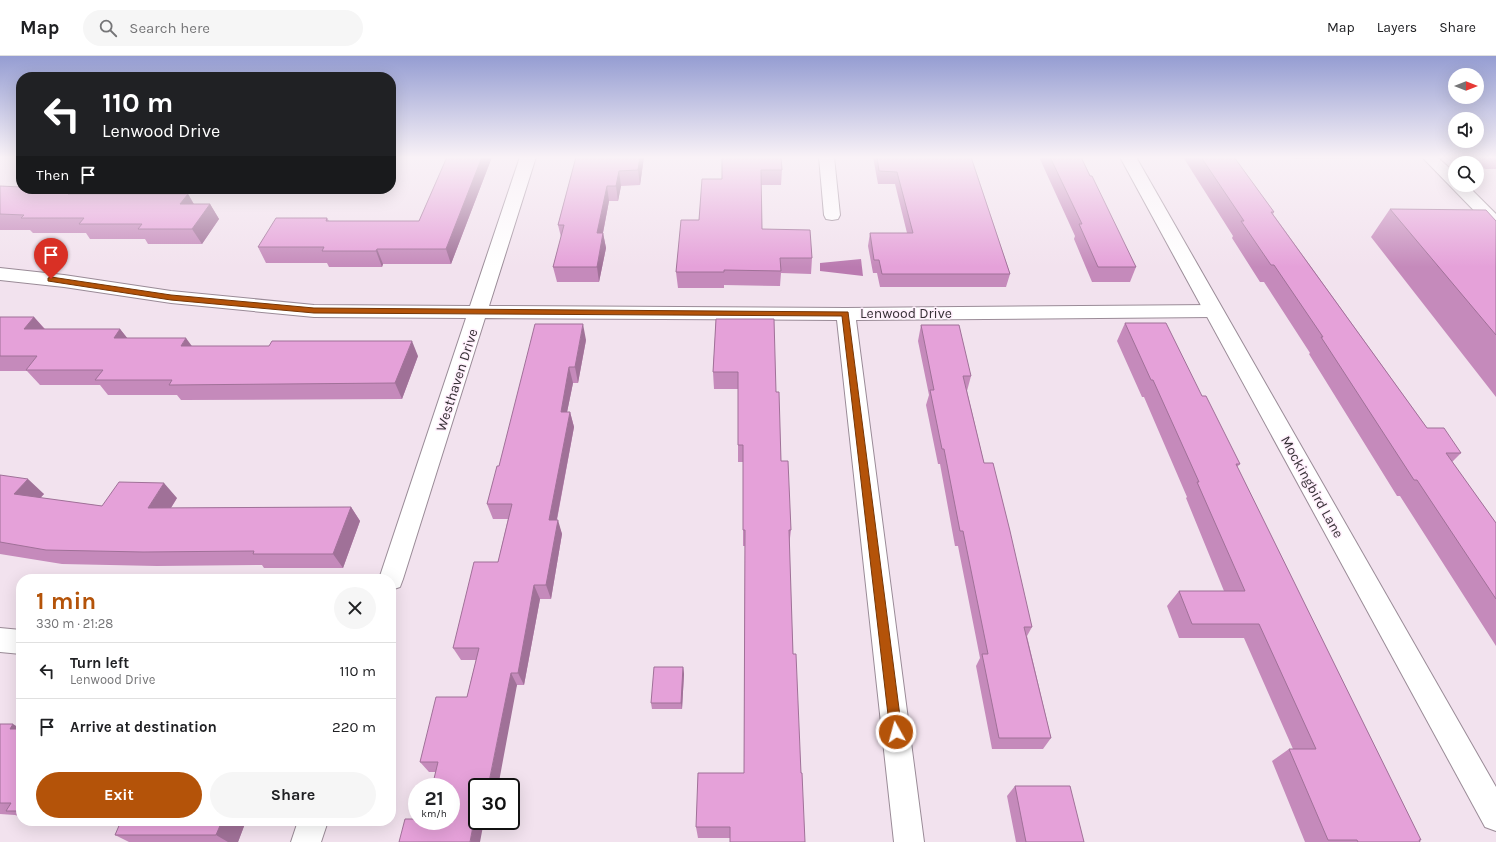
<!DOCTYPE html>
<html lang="en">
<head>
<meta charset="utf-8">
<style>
	:root { --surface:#fff; --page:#f6f6f6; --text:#202124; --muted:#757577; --line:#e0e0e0; --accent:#b45309 }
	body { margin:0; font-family:Karla,sans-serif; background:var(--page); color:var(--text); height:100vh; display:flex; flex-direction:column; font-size:15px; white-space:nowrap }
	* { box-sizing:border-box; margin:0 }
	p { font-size:13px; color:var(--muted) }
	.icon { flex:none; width:22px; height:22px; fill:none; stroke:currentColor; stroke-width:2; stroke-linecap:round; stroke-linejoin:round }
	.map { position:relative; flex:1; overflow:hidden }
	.details { position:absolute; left:16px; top:518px; width:380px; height:252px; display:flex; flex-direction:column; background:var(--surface); border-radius:16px; box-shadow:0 4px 16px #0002 }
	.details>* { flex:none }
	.banner { position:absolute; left:16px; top:16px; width:380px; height:122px; border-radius:16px; box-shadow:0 4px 16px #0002; background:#202124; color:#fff; overflow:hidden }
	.needle { width:26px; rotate:90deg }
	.buttons { position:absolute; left:1448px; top:12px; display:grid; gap:8px }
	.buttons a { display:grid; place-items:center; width:36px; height:36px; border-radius:50%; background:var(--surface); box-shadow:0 4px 16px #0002; font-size:20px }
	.speed { position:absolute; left:408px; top:722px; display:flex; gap:8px; font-size:20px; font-weight:700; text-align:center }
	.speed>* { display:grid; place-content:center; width:52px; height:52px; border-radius:50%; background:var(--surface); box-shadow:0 4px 16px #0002; line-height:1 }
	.speed small { font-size:10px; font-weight:400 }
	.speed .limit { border:2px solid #111; border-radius:6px; background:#fff; color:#111 }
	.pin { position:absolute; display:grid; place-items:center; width:34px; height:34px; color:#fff; margin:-41px -17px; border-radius:50% 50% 50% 0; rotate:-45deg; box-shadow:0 0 4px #0007 }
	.pin .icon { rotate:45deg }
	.me { position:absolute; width:44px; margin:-22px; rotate:353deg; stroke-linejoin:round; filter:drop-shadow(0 0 3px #0008) }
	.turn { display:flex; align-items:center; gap:14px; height:84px; padding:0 20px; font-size:18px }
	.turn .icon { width:52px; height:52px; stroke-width:2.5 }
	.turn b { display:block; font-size:28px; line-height:34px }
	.then { display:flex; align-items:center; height:38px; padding:0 20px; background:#0003; gap:8px; font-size:15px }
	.round { display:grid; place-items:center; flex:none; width:42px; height:42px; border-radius:21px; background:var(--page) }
	.summary { display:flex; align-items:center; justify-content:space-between; height:68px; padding:0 20px }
	h1 { font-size:24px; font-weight:700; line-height:30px; color:var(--accent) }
	.cta { display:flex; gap:8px; margin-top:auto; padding:8px 20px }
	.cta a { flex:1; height:46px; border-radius:24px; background:var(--accent); color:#fff; font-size:16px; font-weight:700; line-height:46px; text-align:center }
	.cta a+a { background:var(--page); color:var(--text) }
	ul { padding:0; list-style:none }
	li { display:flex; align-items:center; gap:12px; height:56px; padding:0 20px; border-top:1px solid var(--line) }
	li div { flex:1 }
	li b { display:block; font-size:15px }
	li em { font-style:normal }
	header { display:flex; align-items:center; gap:24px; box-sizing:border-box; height:56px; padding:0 20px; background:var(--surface); border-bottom:1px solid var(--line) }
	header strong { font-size:19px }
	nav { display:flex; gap:22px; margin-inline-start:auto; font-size:14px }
	.search { width:280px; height:36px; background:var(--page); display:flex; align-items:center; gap:10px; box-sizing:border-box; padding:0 14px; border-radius:22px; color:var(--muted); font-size:15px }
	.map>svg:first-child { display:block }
</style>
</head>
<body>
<header>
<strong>Map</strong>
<div class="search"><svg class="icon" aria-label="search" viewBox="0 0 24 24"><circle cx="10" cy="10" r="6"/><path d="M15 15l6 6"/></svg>Search here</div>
<nav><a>Map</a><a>Layers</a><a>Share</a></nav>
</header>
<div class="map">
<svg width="1496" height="786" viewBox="0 0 1496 786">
	<rect width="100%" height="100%" fill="#f2e2ee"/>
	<!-- water -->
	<path fill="#ba7ab0" d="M861,203L863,220L820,215V207Z"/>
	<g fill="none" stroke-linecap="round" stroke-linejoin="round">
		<defs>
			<path id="minor" d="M520,101H536L489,250L846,252L1213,249L1220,251L1222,255L1220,259L1213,261L856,264L924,786H894L837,264L485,262L403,523L400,531L391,534V523H379L466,262L314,261L171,247L64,231L0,224V212L64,219L171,235L314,249L470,250Z
				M819,101H834L840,159L838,163L832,164L826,163L824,159Z
				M1422,101H1437L1455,117V129H1467L1496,158V172L1490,171Z
				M0,572L21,574V598L0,596Z
				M298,765H328L321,786H291Z"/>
			<path id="secondary" d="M1120,101H1136L1496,731V775L1485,771Z"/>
		</defs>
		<!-- minor casing -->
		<use href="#minor" stroke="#9a8b97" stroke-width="2"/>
		<!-- secondary casing -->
		<use href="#secondary" stroke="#9a8b97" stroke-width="2"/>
		<!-- minor -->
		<use href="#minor" fill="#fff" fill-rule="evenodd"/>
		<!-- secondary -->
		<use href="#secondary" fill="#fff" fill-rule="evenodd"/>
	</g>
	<!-- wall -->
	<path fill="#c58abb" d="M447,101H492L451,208H383L382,211H329L327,207H266L258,191L327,162L329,165H419Z
		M576,101H644L640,129L621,130L618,145H609L603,177L606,192L599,226H557L553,211L561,181L558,169Z
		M722,101L782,114L781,129H761L762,173L812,202L811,218L781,217L780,230L724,229V232H678L676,216L699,164L722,123Z
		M873,101H971L1010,218L1006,231H880L877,217H873L868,190L870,177H907L895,128H878Z
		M1039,101H1081L1136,211L1130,226H1092L1074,183L1075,180Z
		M1183,101H1234L1274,156L1273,158L1427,372L1461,397L1452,406L1496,467V590L1400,440H1397L1309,298L1310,297L1264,226H1260L1232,182L1233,180Z
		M1293,101H1366L1365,102L1295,103Z
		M1472,101H1496V113H1485Z
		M0,130L21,133L73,134L76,138H188L194,148H210L219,163L202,188H148L145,183H90L86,177H33L30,174H0Z
		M1390,153L1496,165V341L1371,181Z
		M0,261H34L45,273H120L127,282L192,290L418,300L402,343L181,344L177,339H108L100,329H40L27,315H0Z
		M716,263L776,336L781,405L791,474L789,490L793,598L730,782H698L696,771L744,717L745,490H743V406H738V333H714L713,316Z
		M1125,267L1202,340L1240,408L1237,411L1421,784H1419L1420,786H1305L1272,705L1289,693H1293L1244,582H1179L1167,550L1179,535H1224L1186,442L1187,441L1144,341H1142L1117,285Z
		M921,269L971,320L967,335L984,407L1032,571L1027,580L1051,682L1043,693H992L976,610L980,602L958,490H955L940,408H938L926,349L929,339L918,285Z
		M586,284L578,327H573L567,356H570L574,371L557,464L562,478L551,543H540L524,629H517L477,731L451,765L435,716H429L420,706L467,641L476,604H461L453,592L498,506L508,463H493L487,448L499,410Z
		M0,419L44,438L40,442L102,450L177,442L171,452L351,451L360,465L343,512H264L262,509L157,510L62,508L0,498Z
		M683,611L684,618L682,653H652L651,647Z
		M0,668L21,673V761L15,759L0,758Z
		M1015,730L1084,786H1016L1007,740Z
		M30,765H246L238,786H129L115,779L121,767H34Z"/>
	<!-- shaded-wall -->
	<path fill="#a07198" d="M482,101H492L451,208L446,193Z
		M640,101H644L640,129L638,114Z
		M619,115L621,130L618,145L616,130Z
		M607,130L609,145L600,192L597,177Z
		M73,134L83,149L68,138Z
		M188,138L197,154L180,148Z
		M210,148L219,163L202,188L192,173Z
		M603,177L606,192L599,226L597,211Z
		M377,193L383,208L382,211L376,195Z
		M34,261L47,276L24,273Z
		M583,268L586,284L578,327L575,311Z
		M120,273L132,288L114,282Z
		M186,282L197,297L181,290Z
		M412,285L418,300L402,343L395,327Z
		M569,311L573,327L564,371L561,356Z
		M570,356L574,371L554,478L549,464Z
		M28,423L44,438L31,452L14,438Z
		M164,427L177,442L162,466L148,452Z
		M351,451L360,465L343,512L333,498Z
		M558,464L562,478L551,543L546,529Z
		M534,529L540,543L524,629L518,617Z
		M683,611L684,618L682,653L681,647Z
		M511,617L517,629L498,731H488Z
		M13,668L21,673V680L10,673Z
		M477,749V765H484L480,786H470Z
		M222,765H246L238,786H228L216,779Z"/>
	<!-- building -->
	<path fill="#e5a1d9" stroke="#a07198" d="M447,101H482L446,193H377L376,195H322L324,191H258L276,162H327L326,165H419Z
		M576,101H640L638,114L619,115L616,130H607L597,177H603L597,211H553L564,169H558Z
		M722,101H781L782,114H761L762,173L810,174L812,202H780L781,215L724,214V216H676L681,164H699L702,123H722Z
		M877,101H971L1010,218H882L879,204H874L870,177H913L897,116L879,115Z
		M1050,101H1081L1090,120H1092L1136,211H1098L1079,168H1082Z
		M1201,101H1234L1274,156H1271L1427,372H1444L1461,397H1446L1496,467V543L1417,424H1414L1321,281H1323L1274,209H1271L1241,165H1244Z
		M0,130L21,131V133H38V134H73L68,138H188L180,148H210L192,173H138L142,168H79L84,162H21L24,159L0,158Z
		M1390,153L1486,154L1496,165V279Z
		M0,261H34L24,273H120L114,282H186L181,290H269L272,285H412L395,327L169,329L172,324H95L103,314H26L37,300H0Z
		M716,263H774L776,336H779L781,405H788L791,474H789L793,598H796L801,717H802L805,786H730V771H696L698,717H744L745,474H743V389H738V316H713Z
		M1125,267H1166L1202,340H1206L1240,408H1236L1421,784H1419L1420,786H1358L1357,784H1328L1289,693H1316L1259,568H1192L1179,535H1245L1197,426H1199L1153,324H1151Z
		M535,268H583L575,311H569L561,356H570L549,464H558L546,529H534L518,617H511L488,731H477V749L470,786H399L405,763H417V765H451V731H432L438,706H420L436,641H467L479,592H453L474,506H498L512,448H487L497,410H499Z
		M921,269H959L971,320H963L984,407H993L1010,475L1032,571H1024L1051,682H999L982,598H988L963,475H960L944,393H942L930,334H934Z
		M0,419L28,423L14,438L102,450L119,426L164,427L148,452L351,451L333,498H253L254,495L143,496L46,494L0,486Z
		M654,611H683L681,647H651Z
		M0,668H13L10,673H21V755H6L11,747H0Z
		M1015,730H1070L1084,786H1026Z
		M121,765H222L216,779H115Z"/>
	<!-- sky -->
	<linearGradient id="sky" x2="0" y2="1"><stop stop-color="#959dd2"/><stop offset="0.48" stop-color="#f9f2f7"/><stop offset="1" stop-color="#f9f2f7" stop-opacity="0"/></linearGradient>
	<rect width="1496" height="211" fill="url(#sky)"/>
	<!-- route -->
	<path fill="#b45309" stroke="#753606" d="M51,221L171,239L314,252L848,256L902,676L900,681L896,682L892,681L890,676L842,260L314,257L171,244L48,225V222Z"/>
	<g text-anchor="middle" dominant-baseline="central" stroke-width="3" stroke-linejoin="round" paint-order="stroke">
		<!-- street labels -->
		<g font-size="14" fill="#363035" stroke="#ffeffc">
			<text x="906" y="257">Lenwood Drive</text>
			<text transform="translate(457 324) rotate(-72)">Westhaven Drive</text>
			<text transform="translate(1312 431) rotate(61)">Mockingbird Lane</text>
		</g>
	</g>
</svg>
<div class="buttons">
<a><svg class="needle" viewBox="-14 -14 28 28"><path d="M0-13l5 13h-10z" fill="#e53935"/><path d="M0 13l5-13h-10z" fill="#757577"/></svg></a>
<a><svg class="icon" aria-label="sound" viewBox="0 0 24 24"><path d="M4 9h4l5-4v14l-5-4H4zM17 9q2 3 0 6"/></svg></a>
<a><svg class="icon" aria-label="search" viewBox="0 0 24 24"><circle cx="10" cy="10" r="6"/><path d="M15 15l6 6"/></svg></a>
</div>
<div class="speed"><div>21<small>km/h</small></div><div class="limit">30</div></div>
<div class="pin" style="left:51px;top:223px;background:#d93025"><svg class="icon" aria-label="arrive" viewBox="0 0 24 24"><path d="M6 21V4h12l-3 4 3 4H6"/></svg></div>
<svg class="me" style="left:896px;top:676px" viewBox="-20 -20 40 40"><circle r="17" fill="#b45309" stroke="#fff" stroke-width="3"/><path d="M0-11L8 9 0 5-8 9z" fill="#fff"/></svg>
<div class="banner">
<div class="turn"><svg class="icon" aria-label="left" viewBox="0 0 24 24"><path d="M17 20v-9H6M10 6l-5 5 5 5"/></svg><div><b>110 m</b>Lenwood Drive</div></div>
<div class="then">Then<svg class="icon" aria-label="arrive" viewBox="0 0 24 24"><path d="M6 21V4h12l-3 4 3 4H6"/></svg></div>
</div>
<section class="details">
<div class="summary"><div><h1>1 min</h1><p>330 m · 21:28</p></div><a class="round"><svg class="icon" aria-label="close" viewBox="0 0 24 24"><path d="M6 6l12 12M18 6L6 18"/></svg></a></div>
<ul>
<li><svg class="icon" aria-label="left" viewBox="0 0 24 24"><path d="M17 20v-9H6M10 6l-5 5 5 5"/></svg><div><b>Turn left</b><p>Lenwood Drive</p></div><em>110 m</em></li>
<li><svg class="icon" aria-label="arrive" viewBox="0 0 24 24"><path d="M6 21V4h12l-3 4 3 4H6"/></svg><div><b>Arrive at destination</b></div><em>220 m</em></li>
</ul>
<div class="cta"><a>Exit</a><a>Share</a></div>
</section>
</div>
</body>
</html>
